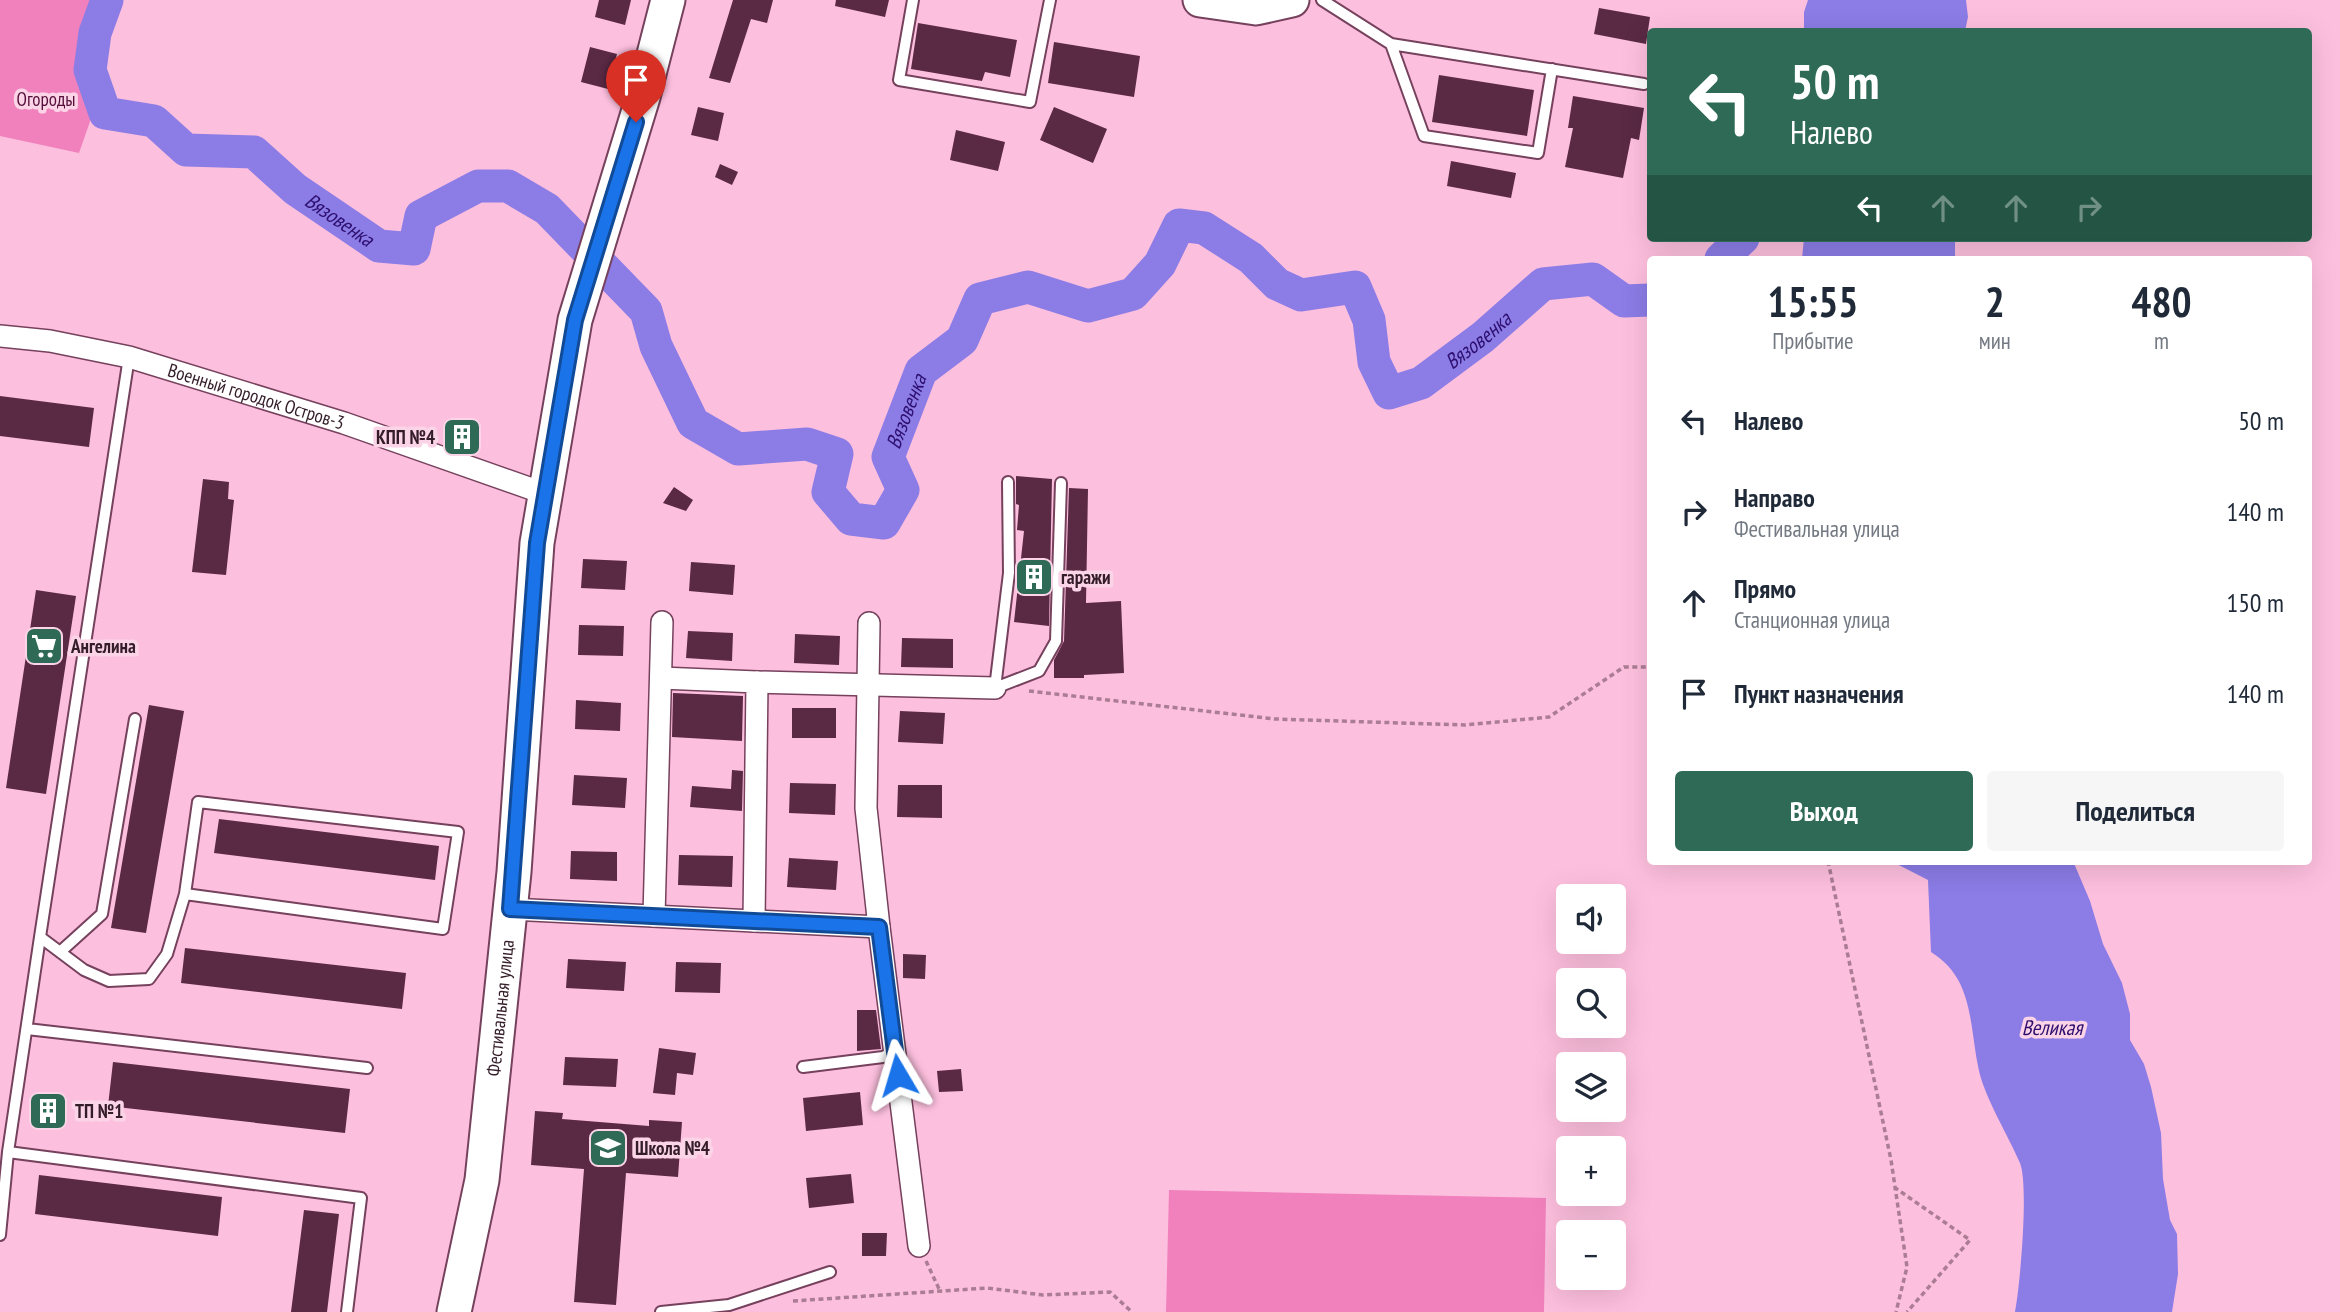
<!DOCTYPE html>
<html lang="ru">
<head>
<meta charset="utf-8">
<style>
	:root { --surface:#fff; --page:#f6f6f7; --text:#1f2937; --muted:#747a83; --accent:#2e6a55 }
	body { margin:0; font-family:"PT Sans Narrow",sans-serif; background:var(--page); color:var(--text); height:100vh; display:flex; flex-direction:column; font-size:26px; white-space:nowrap }
	* { box-sizing:border-box; margin:0 }
	p { font-size:23px; color:var(--muted) }
	.icon { flex:none; width:38px; height:38px; fill:none; stroke:currentColor; stroke-width:2; stroke-linecap:round; stroke-linejoin:round }
	.map { position:relative; flex:1; overflow:hidden }
	.side { position:absolute; left:1647px; top:256px; width:665px; height:609px; display:flex; flex-direction:column; background:var(--surface); border-radius:7px; box-shadow:0 7px 28px #0002 }
	.side>* { flex:none }
	.hud { position:absolute; left:1647px; top:28px; width:665px; height:214px; border-radius:7px; box-shadow:0 7px 28px #0002; background:#2e6a55; color:#fff; overflow:hidden }
	.tools { position:absolute; left:1556px; top:884px; display:grid; gap:14px }
	.tools a { display:grid; place-items:center; width:70px; height:70px; border-radius:7px; background:var(--surface); box-shadow:0 7px 28px #0002; font-size:35px }
	.pin { position:absolute; display:grid; place-items:center; width:60px; height:60px; color:#fff; margin:-72px -30px; border-radius:50% 50% 50% 0; rotate:-45deg; box-shadow:0 0 7px #0007 }
	.pin .icon { rotate:45deg }
	.me { position:absolute; width:77px; margin:-38px; rotate:353deg; stroke-linejoin:round; filter:drop-shadow(0 0 5px #0008) }
	.turn { display:flex; align-items:center; gap:24px; height:147px; padding:0 28px; font-size:32px }
	.turn .icon { width:91px; height:91px; stroke-width:2.5 }
	.turn b { display:block; font-size:49px; line-height:60px }
	.lanes { display:flex; align-items:center; height:66px; padding:0 28px; background:#0003; justify-content:center; gap:35px; direction:ltr }
	.lanes .off { opacity:.35 }
	.eta { display:flex; justify-content:space-evenly; align-items:center; height:119px; text-align:center }
	.eta b { font-size:42px; font-weight:700; line-height:49px }
	.button { display:flex; gap:14px; margin-top:auto; padding:14px 28px }
	.button a { flex:1; height:80px; border-radius:7px; background:var(--accent); color:#fff; font-size:28px; font-weight:700; line-height:80px; text-align:center }
	.button a+a { background:var(--page); color:var(--text) }
	ul { padding:0; list-style:none }
	li { display:flex; align-items:center; gap:21px; height:91px; padding:0 28px }
	li div { flex:1 }
	li b { display:block; font-size:26px }
	li em { font-style:normal }
	.map>svg:first-child { display:block }
</style>
</head>
<body>
<div class="map">
<svg width="2340" height="1312" viewBox="0 0 2340 1312">
	<rect width="100%" height="100%" fill="#fdbfde"/>
	<!-- green -->
	<path fill="#f181bd" d="M0,0H99L85,47L94,110L79,153L0,136Z
		M1169,1190L1546,1198L1544,1312H1166Z"/>
	<!-- water -->
	<path fill="#8b7ce6" d="M1808,0H1966L1968,17L1965,31H1804V12Z
		M1804,238H1955V259H1802Z
		M1891,861H2073L2090,901L2103,944L2122,983L2130,1014V1040L2144,1064L2151,1087L2161,1133L2163,1179L2170,1220L2177,1234L2178,1274L2172,1312H2015C2020,1286 2029,1186 2020,1163C2008,1135 1986,1100 1979,1071C1969,1027 1975,979 1931,952L1928,880Z"/>
	<g fill="none" stroke-linecap="round" stroke-linejoin="round">
		<!-- river -->
		<g stroke="#8b7ce6" stroke-width="33">
			<path id="s1" d="M107,0L95,33L90,70L105,113L154,121L186,150L254,152L295,189L379,246L414,249L421,216L478,186H508L547,209L646,311L656,346L693,423L738,449L807,444L837,454L828,492L851,519L884,523L903,490L888,457L921,371L962,340L980,299L1028,287L1088,306L1133,294L1160,264L1179,225L1204,228L1251,258L1277,284L1301,295L1355,287L1369,320L1374,362L1389,393L1421,383L1483,337L1543,284L1593,279L1624,301L1650,300"/>
			<path d="M1721,259L1743,238"/>
		</g>
	</g>
	<!-- building -->
	<path fill="#5a2944" d="M599,0H631L625,25L595,17Z
		M733,0H773L767,23L751,19L730,83L709,78Z
		M836,0H889L885,17L835,6Z
		M1599,8L1650,17L1646,44L1594,34Z
		M918,23L1017,40L1010,77L985,72L982,81L911,69Z
		M1054,42L1140,56L1134,97L1048,83Z
		M590,47L617,54L608,89L581,82Z
		M1439,75L1534,90L1527,136L1432,122Z
		M1573,96L1644,108L1639,140L1631,138L1623,178L1565,167L1573,128H1568Z
		M698,107L724,113L718,141L691,135Z
		M1054,107L1107,129L1093,163L1040,140Z
		M956,130L1005,142L998,171L950,160Z
		M1451,161L1516,173L1511,198L1447,186Z
		M720,164L738,172L732,185L715,177Z
		M0,396L94,408L89,447L0,436Z
		M458,418L477,425L468,453L448,446Z
		M1016,476L1052,479L1049,626L1014,622L1024,531L1017,530L1019,505L1016,504Z
		M203,479L229,482L228,499L234,500L226,575L192,572Z
		M674,487L693,500L686,511L663,503Z
		M1069,488L1088,489L1086,603L1121,601L1124,673L1084,675V678H1054V660L1064,641Z
		M583,559L627,561L625,590L581,588Z
		M691,562L735,565L733,595L689,591Z
		M36,590L76,596L46,794L6,788Z
		M579,625L624,626L623,656L578,655Z
		M688,631L733,633L732,661L686,658Z
		M795,634L840,636L839,665L794,663Z
		M902,638L953,639V668L901,667Z
		M673,693L743,696L742,741L672,737Z
		M576,700L621,703L620,731L575,729Z
		M149,705L184,711L146,933L111,928Z
		M792,708H836V738H792Z
		M900,711L945,713L943,744L898,742Z
		M732,770L743,771L742,811L690,807L692,786L731,789Z
		M574,775L627,778L625,808L572,805Z
		M790,783L836,784L835,815L789,813Z
		M898,785H942V818L897,817Z
		M219,819L439,846L435,880L214,853Z
		M571,851L617,852V881L570,879Z
		M679,855L733,856L732,887L678,885Z
		M789,858L838,861L836,890L787,887Z
		M185,948L406,973L402,1009L181,983Z
		M903,954L926,955L925,979L903,978Z
		M568,959L626,962L624,991L566,988Z
		M676,962L721,963L720,993L675,992Z
		M857,1010H876L881,1049L857,1051Z
		M659,1048L696,1053L693,1075L677,1073L675,1095L653,1093Z
		M565,1057L618,1059L616,1087L563,1085Z
		M113,1062L350,1089L345,1133L108,1106Z
		M961,1069L963,1091L939,1092L937,1071Z
		M860,1092L863,1125L806,1131L803,1098Z
		M40,1099L59,1101L56,1123L38,1121Z
		M535,1111L563,1113L562,1119L649,1126V1120L682,1122L678,1177L626,1173L616,1305L574,1302L584,1169L531,1165Z
		M851,1174L854,1203L809,1208L806,1178Z
		M39,1175L222,1197L218,1236L35,1214Z
		M304,1210L339,1214L327,1312H291Z
		M862,1233H887L886,1256H862Z"/>
	<g fill="none" stroke-linecap="round" stroke-linejoin="round">
		<defs>
			<path id="lane" d="M913,0L899,80L1030,102L1050,0
				M1322,0L1391,44L1424,136L1538,153L1552,69
				M1391,44L1644,84
				M129,357L40,937L84,970L109,981L149,979L167,954L185,894L443,929L458,832L198,802L185,894
				M995,688L1039,671L1056,641L1061,483
				M995,688L1009,573L1008,482
				M60,952L102,914L135,719
				M27,1029L367,1068
				M803,1067L883,1057L895,1051
				M8,1152L361,1198L347,1312
				M0,1235L8,1152L40,937
				M661,1312L729,1305L830,1272"/>
			<g id="street">
				<path id="s2" d="M0,336L50,341L129,357L344,423L546,494"/>
				<path d="M661,678L757,682L754,921"/>
				<path d="M757,682L995,688"/>
				<path d="M510,909L879,927L866,808L869,623"/>
				<path d="M654,916L662,622"/>
				<path d="M879,927L919,1246"/>
			</g>
			<g id="primary">
				<path d="M1200,0L1256,8L1292,0"/>
				<path id="s3" d="M454,1312L482,1180L514,872L537,543L575,320L643,97L668,0"/>
			</g>
		</defs>
		<!-- lane casing -->
		<use href="#lane" stroke="#75415c" stroke-width="14"/>
		<!-- street casing -->
		<use href="#street" stroke="#75415c" stroke-width="24"/>
		<!-- primary casing -->
		<use href="#primary" stroke="#75415c" stroke-width="37"/>
		<!-- path -->
		<path stroke="#ab7d94" stroke-width="3.5" stroke-dasharray="5 3.5" stroke-linecap="butt" d="M1029,691L1275,719L1465,725L1549,717L1624,667H1650
			M1828,861L1891,1160L1907,1267L1896,1312
			M1894,1187L1970,1240L1907,1312
			M926,1261L940,1291
			M793,1301L987,1288L1043,1295L1110,1292L1132,1312"/>
		<!-- lane -->
		<use href="#lane" stroke="#fff" stroke-width="10"/>
		<!-- street -->
		<use href="#street" stroke="#fff" stroke-width="21"/>
		<!-- primary -->
		<use href="#primary" stroke="#fff" stroke-width="33"/>
	</g>
	<g fill="none" stroke-linecap="round" stroke-linejoin="round">
		<defs>
			<path id="route" d="M636,122L575,320L537,543L510,909L879,927L898,1075"/>
		</defs>
		<!-- route casing -->
		<use href="#route" stroke="#114b97" stroke-width="18"/>
		<!-- route -->
		<use href="#route" stroke="#1a73e8" stroke-width="12"/>
	</g>
	<!-- icons -->
	<defs>
		<symbol id="building-square" viewBox="-11 -11 22 22"><rect x="-9" y="-9" width="18" height="18" rx="4" fill="#2e6a55" stroke="#fbd5e7"/><path d="M-4-6H4V6H1V3H-1V6H-4ZM-2.5-4.3h1.7v1.8h-1.7ZM.8-4.3h1.7v1.8H.8ZM-2.5-1h1.7V.8h-1.7ZM.8-1h1.7V.8H.8Z" fill="#fff"/></symbol>
		<symbol id="supermarket-square" viewBox="-11 -11 22 22"><rect x="-9" y="-9" width="18" height="18" rx="4" fill="#2e6a55" stroke="#fbd5e7"/><path d="M-6-5.5h2.5l.6 2H6L4.5 2H-2.5L-4.4-4H-6ZM-1.5 3.2a1.3 1.3 0 1 0 .1 0ZM3 3.2a1.3 1.3 0 1 0 .1 0Z" fill="#fff"/></symbol>
		<symbol id="school-square" viewBox="-11 -11 22 22"><rect x="-9" y="-9" width="18" height="18" rx="4" fill="#2e6a55" stroke="#fbd5e7"/><path d="M0-5L7-2L0 1L-7-2ZM-4 1L0 2.5L4 1V4Q0 6-4 4Z" fill="#fff"/></symbol>
	</defs>
	<g fill-rule="evenodd">
		<use href="#building-square" x="440" y="415" width="44" height="44"/>
		<use href="#building-square" x="1012" y="555" width="44" height="44"/>
		<use href="#supermarket-square" x="22" y="624" width="44" height="44"/>
		<use href="#building-square" x="26" y="1089" width="44" height="44"/>
		<use href="#school-square" x="586" y="1126" width="44" height="44"/>
	</g>
	<g text-anchor="middle" dominant-baseline="central" stroke-width="7" stroke-linejoin="round" paint-order="stroke">
		<!-- park labels -->
		<g font-size="19" fill="#540e39" stroke="#fbd5e7">
			<text x="46" y="99">Огороды</text>
		</g>
		<!-- street labels -->
		<g font-size="19" fill="#341d28" stroke="#fbd5e7">
			<text stroke="none"><textPath href="#s2" startOffset="264">Военный городок Остров-3</textPath></text>
			<text stroke="none"><textPath href="#s3" startOffset="308">Фестивальная улица</textPath></text>
		</g>
		<!-- poi labels -->
		<g font-size="19" font-weight="bold" fill="#341d28" stroke="#fbd5e7" text-anchor="start">
			<text x="435" y="437" text-anchor="end">КПП №4</text>
			<text x="1061" y="577">гаражи</text>
			<text x="71" y="646">Ангелина</text>
			<text x="75" y="1111">ТП №1</text>
			<text x="635" y="1148">Школа №4</text>
		</g>
		<!-- water labels -->
		<g font-size="21" font-style="italic" fill="#2e0f6f" stroke="#fbd5e7">
			<text stroke="none"><textPath href="#s1" startOffset="388">Вязовенка</textPath></text>
			<text stroke="none"><textPath href="#s1" startOffset="2090">Вязовенка</textPath></text>
			<text stroke="none"><textPath href="#s1" startOffset="1292">Вязовенка</textPath></text>
			<text x="2052" y="1027">Великая</text>
		</g>
	</g>
</svg>
<div class="tools">
<a><svg class="icon" aria-label="sound" viewBox="0 0 24 24"><path d="M4 9h4l5-4v14l-5-4H4zM17 9q2 3 0 6"/></svg></a>
<a><svg class="icon" aria-label="search" viewBox="0 0 24 24"><circle cx="10" cy="10" r="6"/><path d="M15 15l6 6"/></svg></a>
<a><svg class="icon" aria-label="layers" viewBox="0 0 24 24"><path d="M12 4l9 5-9 5-9-5zM3 14l9 5 9-5"/></svg></a>
<a>+</a>
<a>−</a>
</div>
<div class="pin" style="left:636px;top:122px;background:#d93025"><svg class="icon" aria-label="arrive" viewBox="0 0 24 24"><path d="M6 21V4h12l-3 4 3 4H6"/></svg></div>
<svg class="me" style="left:898px;top:1075px" viewBox="-20 -20 40 40"><path d="M0-17L14 15 0 8-14 15z" fill="#1a73e8" stroke="#fff" stroke-width="4"/></svg>
<div class="hud">
<div class="turn"><svg class="icon" aria-label="left" viewBox="0 0 24 24"><path d="M17 20v-9H6M10 6l-5 5 5 5"/></svg><div><b>50 m</b>Налево</div></div>
<div class="lanes"><svg class="icon" aria-label="left" viewBox="0 0 24 24"><path d="M17 20v-9H6M10 6l-5 5 5 5"/></svg><svg class="icon off" aria-label="ahead" viewBox="0 0 24 24"><path d="M12 20V5M6 11l6-6 6 6"/></svg><svg class="icon off" aria-label="ahead" viewBox="0 0 24 24"><path d="M12 20V5M6 11l6-6 6 6"/></svg><svg class="icon off" aria-label="right" viewBox="0 0 24 24"><path d="M7 20v-9h11M14 6l5 5-5 5"/></svg></div>
</div>
<section class="side">
<div class="eta">
<div><b>15:55</b><p>Прибытие</p></div>
<div><b>2</b><p>мин</p></div>
<div><b>480</b><p>m</p></div>
</div>
<ul>
<li><svg class="icon" aria-label="left" viewBox="0 0 24 24"><path d="M17 20v-9H6M10 6l-5 5 5 5"/></svg><div><b>Налево</b></div><em>50 m</em></li>
<li><svg class="icon" aria-label="right" viewBox="0 0 24 24"><path d="M7 20v-9h11M14 6l5 5-5 5"/></svg><div><b>Направо</b><p>Фестивальная улица</p></div><em>140 m</em></li>
<li><svg class="icon" aria-label="ahead" viewBox="0 0 24 24"><path d="M12 20V5M6 11l6-6 6 6"/></svg><div><b>Прямо</b><p>Станционная улица</p></div><em>150 m</em></li>
<li><svg class="icon" aria-label="arrive" viewBox="0 0 24 24"><path d="M6 21V4h12l-3 4 3 4H6"/></svg><div><b>Пункт назначения</b></div><em>140 m</em></li>
</ul>
<div class="button"><a>Выход</a><a>Поделиться</a></div>
</section>
</div>
</body>
</html>
